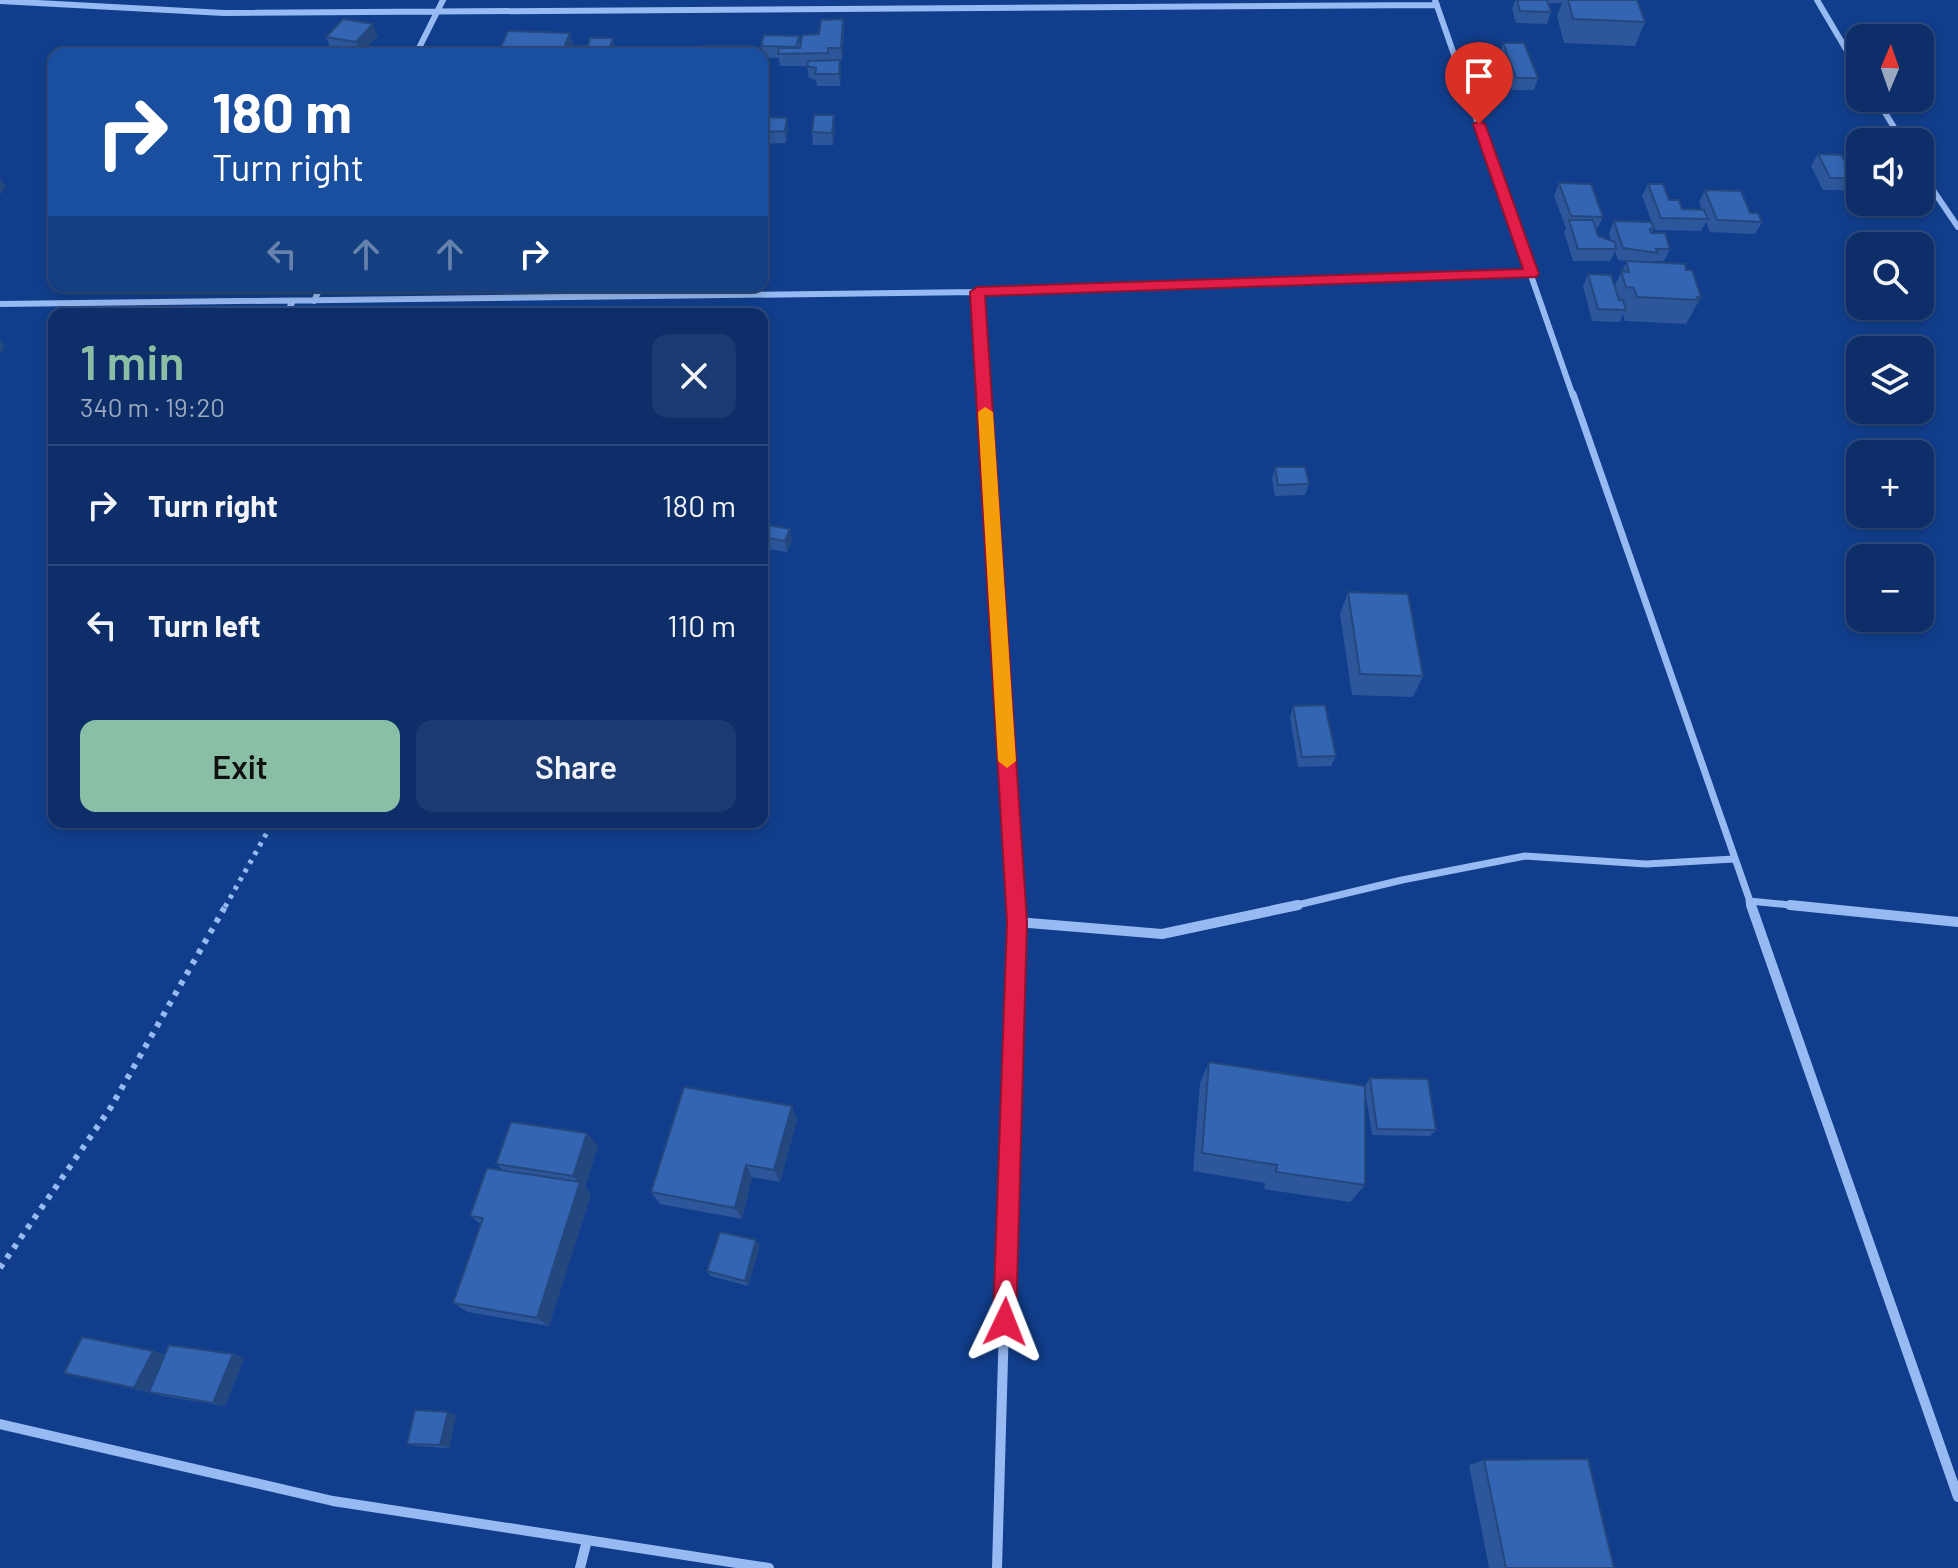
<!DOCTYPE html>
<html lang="en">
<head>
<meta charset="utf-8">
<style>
	:root { --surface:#0d2e69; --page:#1b3a71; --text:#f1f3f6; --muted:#9aa8c0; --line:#2d4a7d; --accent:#8abfa5 }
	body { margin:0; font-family:Barlow,sans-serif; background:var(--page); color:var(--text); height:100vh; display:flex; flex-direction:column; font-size:30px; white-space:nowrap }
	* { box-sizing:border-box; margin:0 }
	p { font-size:26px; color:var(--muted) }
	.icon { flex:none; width:44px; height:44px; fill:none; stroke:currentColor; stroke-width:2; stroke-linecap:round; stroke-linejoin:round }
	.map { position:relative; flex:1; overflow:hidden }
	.details { position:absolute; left:48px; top:308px; width:720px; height:520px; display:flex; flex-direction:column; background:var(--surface); border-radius:16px; box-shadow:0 4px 12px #0003,0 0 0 2px var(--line) }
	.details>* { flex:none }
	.hud { position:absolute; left:48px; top:48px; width:720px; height:244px; border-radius:16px; box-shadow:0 4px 12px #0003,0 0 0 2px var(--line); background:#1a4fa0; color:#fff; overflow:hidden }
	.needle { width:52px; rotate:2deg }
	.buttons { position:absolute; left:1846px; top:24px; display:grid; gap:16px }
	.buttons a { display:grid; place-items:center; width:88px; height:88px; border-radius:16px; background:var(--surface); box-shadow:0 4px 12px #0003,0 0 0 2px var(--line); font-size:40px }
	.pin { position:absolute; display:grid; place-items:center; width:68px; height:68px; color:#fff; margin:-82px -34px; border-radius:50% 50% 50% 0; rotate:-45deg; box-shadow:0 0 8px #0007 }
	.pin .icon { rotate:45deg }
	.me { position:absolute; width:88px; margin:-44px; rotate:2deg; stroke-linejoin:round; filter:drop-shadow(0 0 6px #0008) }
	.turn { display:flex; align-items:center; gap:28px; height:168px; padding:0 32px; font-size:36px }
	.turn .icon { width:104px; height:104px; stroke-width:2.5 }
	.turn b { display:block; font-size:56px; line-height:68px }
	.lanes { display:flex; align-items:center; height:76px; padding:0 32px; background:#0003; justify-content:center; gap:40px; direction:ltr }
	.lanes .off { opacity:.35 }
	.round { display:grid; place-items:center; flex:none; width:84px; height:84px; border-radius:16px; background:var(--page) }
	.headline { display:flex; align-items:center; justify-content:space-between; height:136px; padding:0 32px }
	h1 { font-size:48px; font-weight:600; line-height:60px; color:var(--accent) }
	.action { display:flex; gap:16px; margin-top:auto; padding:16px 32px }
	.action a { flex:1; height:92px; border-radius:16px; background:var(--accent); color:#111; font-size:32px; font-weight:600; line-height:92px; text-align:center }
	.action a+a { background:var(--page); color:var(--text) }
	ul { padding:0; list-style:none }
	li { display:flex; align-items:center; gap:24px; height:120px; padding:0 32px; border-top:2px solid var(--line) }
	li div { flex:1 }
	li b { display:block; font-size:30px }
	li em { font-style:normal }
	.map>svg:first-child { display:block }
</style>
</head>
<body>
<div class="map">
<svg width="1958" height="1568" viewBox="0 0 1958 1568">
	<rect width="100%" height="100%" fill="#113e8c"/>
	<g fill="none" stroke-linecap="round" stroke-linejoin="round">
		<!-- path-far1 -->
		<path stroke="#97baf2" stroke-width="5" stroke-dasharray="4 6" stroke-linecap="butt" d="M225,907L273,822"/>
		<!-- path -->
		<path stroke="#97baf2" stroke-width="6" stroke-dasharray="5 7" stroke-linecap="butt" d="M0,1268L111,1107L226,905"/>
		<!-- street-far2 -->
		<path stroke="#97baf2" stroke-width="6" d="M1435,0L1573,396
			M1817,0L1860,73
			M0,1L224,13L1437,5
			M416,54L443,0
			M1876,98L1903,142
			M1920,171L1958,227
			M977,292L984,396
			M314,301L321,286
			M0,304L977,292L1532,274
			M286,314L293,301"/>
		<!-- street-far1 -->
		<path stroke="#97baf2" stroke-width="7" d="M983,394L1016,907
			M1573,394L1752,907
			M1749,901L1810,907
			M1289,907L1402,880L1525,856L1646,864L1734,859"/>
		<!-- street -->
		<path stroke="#97baf2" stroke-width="10" d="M1751,905L1958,1497
			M1790,905L1958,922
			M1017,922L1162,934L1298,905
			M0,1424L333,1501L769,1568
			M580,1568L587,1540
			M997,1568L1016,905"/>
	</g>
	<!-- wall -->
	<path fill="#2d579a" d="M1515,0H1637L1645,22L1635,46L1564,43L1557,16L1562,3H1548L1551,12L1547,24L1516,23L1512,9Z
		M843,19L844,31L842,60H840L841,72L840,86H817L816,80L809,78L807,66H780L779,58H763L761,46L799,36L800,47Z
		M570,33L575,54H500L499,51Z
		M378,36L361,54L331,49L326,37Z
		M1503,43L1538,78L1534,90H1512L1499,55Z
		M834,115L835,128L833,145H813L812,132Z
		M762,117L788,130L786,143L762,144Z
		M1856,146H1860V192H1851L1849,188L1848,190H1823L1811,166L1818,154L1846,163Z
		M1559,183L1603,217L1597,229H1595L1598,236L1611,241L1609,233L1614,221L1654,229L1652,233L1670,249L1664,261H1654L1653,263L1686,270L1701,297L1686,324L1625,321L1623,314L1620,322L1592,321L1583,286L1588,274L1615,285L1627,261L1618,260L1615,251L1610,261H1573L1564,232L1566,228L1554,196Z
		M1648,184L1682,209H1702L1699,202L1705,190L1750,213L1762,222L1755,234L1710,232L1706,222L1701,231L1655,230L1642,196Z
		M1275,467L1309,484L1305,495L1275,496L1272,479Z
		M762,524L792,541L787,552L762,548Z
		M1348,592L1423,676L1413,697L1352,695L1340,614Z
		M1293,706L1336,756L1331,766L1298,767L1290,717Z
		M1209,1062L1365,1086L1370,1078L1436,1130L1430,1136L1372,1135L1365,1090V1185L1350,1202L1264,1189L1265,1183L1193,1171L1200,1083Z
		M792,1106L797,1120L780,1182L752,1177L742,1219L660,1204L651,1192Z
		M598,1146L585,1187L591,1194L549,1326L468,1312L453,1303L481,1224L470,1216L503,1170L496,1164Z
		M760,1245L748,1286L711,1276L707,1271Z
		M153,1351L165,1355L233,1354L244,1358L225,1406L162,1396L149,1392L161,1364L147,1392L78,1376Z
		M456,1415L449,1448L416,1446L407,1444Z
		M1484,1460L1614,1568H1489L1469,1465Z"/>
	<!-- shaded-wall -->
	<path fill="#24477d" d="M843,19L844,31L842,60L841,48Z
		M373,24L378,36L361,54L356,42Z
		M570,33L575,54H562V52Z
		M613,38L615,51L614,54H608Z
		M840,60L841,72L840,86L839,74Z
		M834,115L835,128L833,145L832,133Z
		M787,118L788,130L786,143L785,131Z
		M0,178L6,187L0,195Z
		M0,340L5,347L0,354Z
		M790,529L792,541L787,552L785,541Z
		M792,1106L797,1120L780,1182L774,1170Z
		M587,1133L598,1146L585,1187L591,1194L549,1326L537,1318L579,1183L573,1176Z
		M746,1165L752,1177L742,1219L735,1208Z
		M756,1240L760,1245L748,1286L745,1281Z
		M153,1351L165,1355L147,1392L134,1388Z
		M233,1354L244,1358L225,1406L213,1403Z
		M448,1412L456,1415L449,1448L440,1445Z"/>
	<!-- building -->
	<path fill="#3465b3" stroke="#24477d" stroke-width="2" d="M1517,0H1547L1551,12L1520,11Z
		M1568,0H1637L1645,22L1573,19Z
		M343,19L373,24L356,42L326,37Z
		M843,19L841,48H828V53L778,54L779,48H800L802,35L819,34L821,20Z
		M508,31L570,33L562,52L499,51Z
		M764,35L799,36L796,47L761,46Z
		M590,38H613L608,54H578L581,46H588Z
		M1503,43H1524L1538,78H1516Z
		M750,46L749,54H679L681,47Z
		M840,60L839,74H815L816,68L807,66L808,61Z
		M814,115H834L832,133L812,132Z
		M762,117L787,118L785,131L762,132Z
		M1818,154L1841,155L1856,178H1830Z
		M1559,183L1591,184L1603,217L1571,216Z
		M1648,184H1663L1669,200H1679L1682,209L1704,210L1708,219L1661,218Z
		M1705,190L1741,191L1750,213H1758L1762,222L1717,220Z
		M1569,220H1593L1598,236L1615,242L1616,249H1578Z
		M1614,221L1651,222L1654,229H1650L1651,233H1665L1670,249H1656L1658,253L1623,248Z
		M1626,261L1685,264L1686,270H1692L1701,297H1697L1699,300L1637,297L1634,288L1626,287L1621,271L1629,272Z
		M1588,274L1611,275L1619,300H1623L1626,310L1598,309Z
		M1275,467H1305L1309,484L1278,485Z
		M762,524L790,529L785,541L762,537Z
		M1348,592L1408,594L1423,676L1360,674Z
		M1325,705L1336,756L1302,757L1293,706Z
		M1209,1062L1365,1086V1185L1276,1172L1277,1165L1202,1153Z
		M1370,1078L1428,1079L1436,1130L1377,1129Z
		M684,1087L792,1106L774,1170L746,1165L735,1208L651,1192Z
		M511,1122L587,1133L573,1176L496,1164Z
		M487,1168L580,1182L537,1318L453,1303L483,1218L470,1216Z
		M720,1232L756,1240L745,1281L707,1271Z
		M82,1337L153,1351L134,1388L64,1373Z
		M169,1345L233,1354L213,1403L149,1392Z
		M415,1410L448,1412L440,1445L407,1444Z
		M1588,1459L1614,1568H1506L1484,1460Z"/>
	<!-- route -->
	<path fill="#e11d48" stroke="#92132f" stroke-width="2" d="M1479,121L1485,124L1539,274L1536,277L985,296L1027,922L1016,1322L1013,1330L1005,1333L997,1330L993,1322L1007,922L970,292L977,287L1523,269L1473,124Z"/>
	<!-- slow -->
	<path fill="#f59e0b" d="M985,407L993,412L1016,761L1007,768L998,761L978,412Z"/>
</svg>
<div class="buttons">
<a><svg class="needle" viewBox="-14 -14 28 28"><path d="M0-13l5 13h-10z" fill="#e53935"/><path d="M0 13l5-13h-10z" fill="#9aa8c0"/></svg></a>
<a><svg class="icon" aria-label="sound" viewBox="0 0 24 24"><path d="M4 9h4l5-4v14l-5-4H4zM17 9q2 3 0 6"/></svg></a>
<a><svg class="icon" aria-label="search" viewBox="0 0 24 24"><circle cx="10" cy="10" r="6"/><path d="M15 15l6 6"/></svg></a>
<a><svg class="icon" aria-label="layers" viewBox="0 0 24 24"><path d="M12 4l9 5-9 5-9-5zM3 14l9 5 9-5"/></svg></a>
<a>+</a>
<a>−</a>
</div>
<div class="pin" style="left:1479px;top:124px;background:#d93025"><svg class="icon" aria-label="arrive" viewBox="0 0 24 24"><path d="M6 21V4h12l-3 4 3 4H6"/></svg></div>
<svg class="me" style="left:1005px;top:1322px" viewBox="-20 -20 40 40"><path d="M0-17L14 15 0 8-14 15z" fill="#e11d48" stroke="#fff" stroke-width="4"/></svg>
<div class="hud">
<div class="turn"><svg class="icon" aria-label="right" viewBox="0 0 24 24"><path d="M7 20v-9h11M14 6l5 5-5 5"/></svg><div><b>180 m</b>Turn right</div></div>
<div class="lanes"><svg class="icon off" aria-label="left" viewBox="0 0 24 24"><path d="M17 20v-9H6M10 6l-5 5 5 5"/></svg><svg class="icon off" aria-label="ahead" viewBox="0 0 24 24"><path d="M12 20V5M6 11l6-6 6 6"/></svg><svg class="icon off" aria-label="ahead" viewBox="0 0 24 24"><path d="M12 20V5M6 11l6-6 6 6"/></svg><svg class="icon" aria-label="right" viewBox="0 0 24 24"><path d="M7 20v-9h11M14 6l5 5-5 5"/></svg></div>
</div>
<section class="details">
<div class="headline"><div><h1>1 min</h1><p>340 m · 19:20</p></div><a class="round"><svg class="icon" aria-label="close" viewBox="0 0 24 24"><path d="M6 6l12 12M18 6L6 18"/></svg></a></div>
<ul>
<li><svg class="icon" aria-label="right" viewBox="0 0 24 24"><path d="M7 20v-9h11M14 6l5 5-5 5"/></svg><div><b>Turn right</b></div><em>180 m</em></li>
<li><svg class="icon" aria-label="left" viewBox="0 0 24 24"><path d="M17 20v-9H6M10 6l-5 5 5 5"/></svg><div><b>Turn left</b></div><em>110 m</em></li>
</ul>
<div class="action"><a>Exit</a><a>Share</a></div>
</section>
</div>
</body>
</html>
